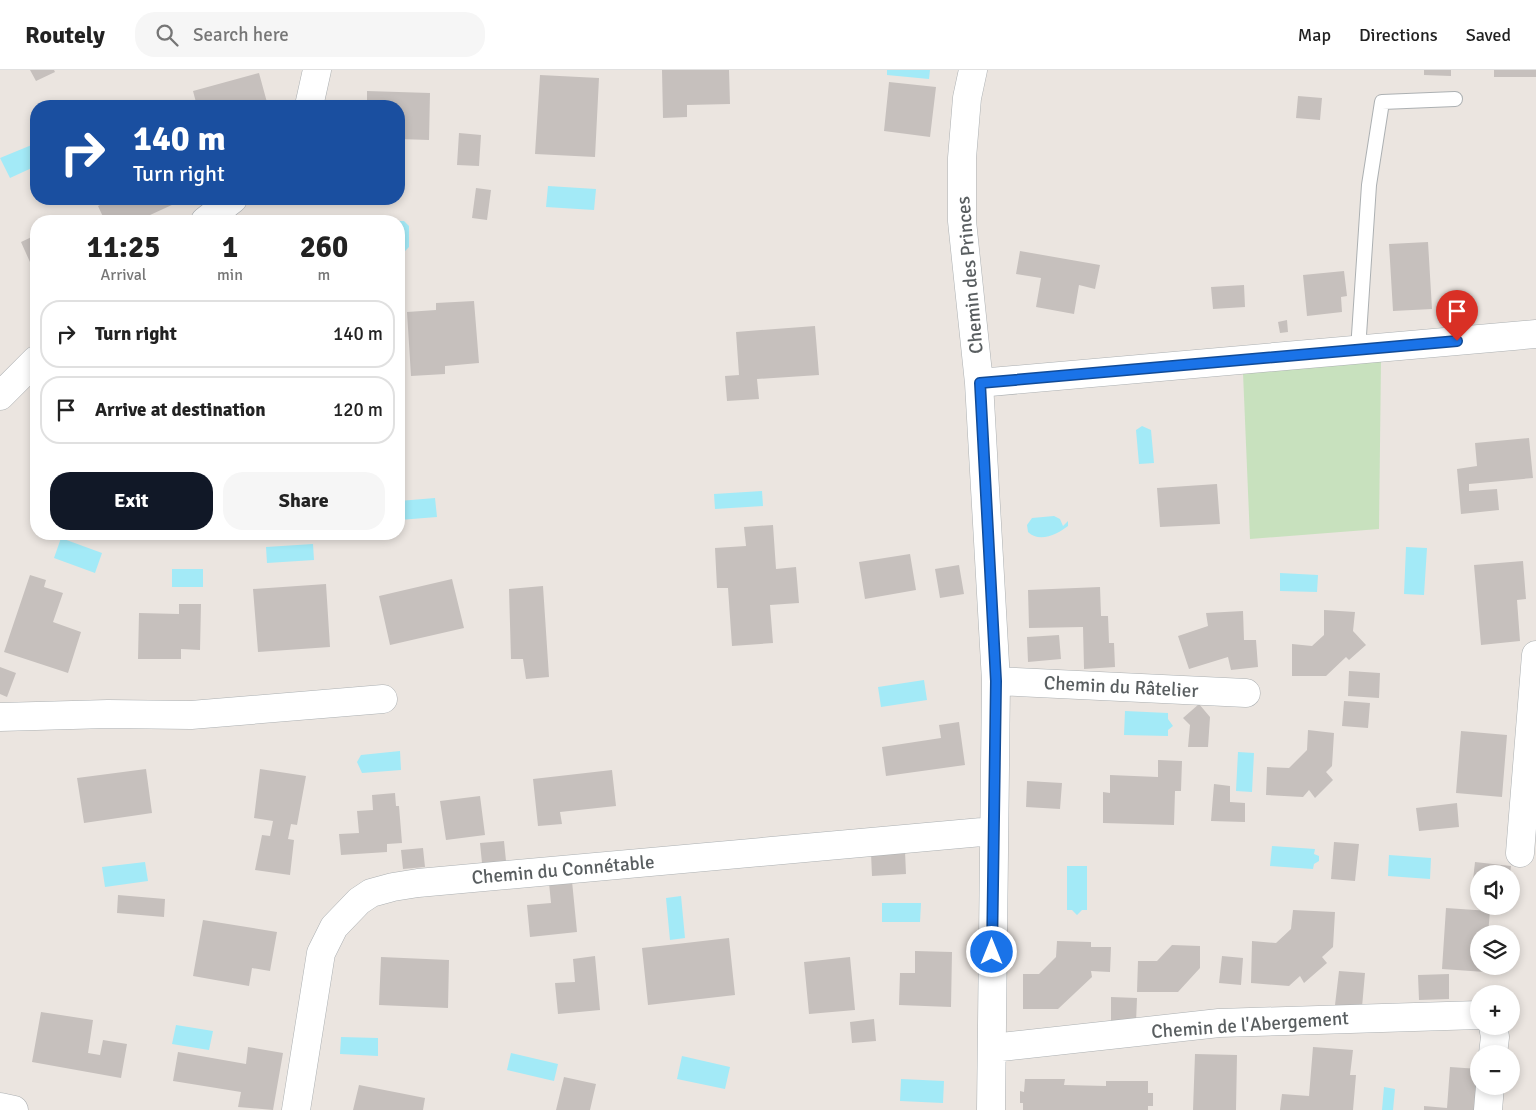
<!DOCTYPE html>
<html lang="en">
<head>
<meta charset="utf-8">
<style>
	:root { --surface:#fff; --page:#f6f6f6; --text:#222; --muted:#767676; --line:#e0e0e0; --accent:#111827 }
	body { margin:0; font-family:Signika,sans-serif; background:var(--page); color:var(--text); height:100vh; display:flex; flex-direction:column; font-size:19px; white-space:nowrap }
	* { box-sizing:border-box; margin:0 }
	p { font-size:16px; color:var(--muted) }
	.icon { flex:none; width:28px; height:28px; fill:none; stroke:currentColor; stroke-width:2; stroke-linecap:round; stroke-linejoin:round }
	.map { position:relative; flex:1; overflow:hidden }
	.details { position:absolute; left:30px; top:145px; width:375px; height:325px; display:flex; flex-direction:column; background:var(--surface); border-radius:20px; box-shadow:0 2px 8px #0003 }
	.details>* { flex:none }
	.banner { position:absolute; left:30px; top:30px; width:375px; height:105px; border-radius:20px; box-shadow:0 2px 8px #0003; background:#1a4fa0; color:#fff; overflow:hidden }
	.tools { position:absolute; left:1470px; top:795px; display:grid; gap:10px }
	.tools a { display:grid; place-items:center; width:50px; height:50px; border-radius:50%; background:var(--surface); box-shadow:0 2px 8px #0003; font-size:25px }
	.pin { position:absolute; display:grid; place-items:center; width:42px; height:42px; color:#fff; margin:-51px -21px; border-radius:50% 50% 50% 0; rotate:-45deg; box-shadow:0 0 5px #0007 }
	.pin .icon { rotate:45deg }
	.me { position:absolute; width:55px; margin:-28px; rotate:0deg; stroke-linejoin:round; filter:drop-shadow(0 0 4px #0008) }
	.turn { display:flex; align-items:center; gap:18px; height:105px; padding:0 20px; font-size:22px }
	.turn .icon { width:65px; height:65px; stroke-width:2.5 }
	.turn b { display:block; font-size:35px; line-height:42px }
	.eta { display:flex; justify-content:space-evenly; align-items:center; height:85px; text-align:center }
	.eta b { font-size:30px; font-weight:800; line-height:35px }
	.button { display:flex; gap:10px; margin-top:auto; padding:10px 20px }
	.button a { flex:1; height:58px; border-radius:20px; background:var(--accent); color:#fff; font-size:20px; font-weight:800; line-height:58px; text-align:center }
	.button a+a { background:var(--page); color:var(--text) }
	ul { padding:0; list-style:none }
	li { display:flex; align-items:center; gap:15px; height:68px; margin:0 10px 8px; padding:0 10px; border:2px solid var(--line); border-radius:20px }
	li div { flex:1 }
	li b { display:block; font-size:19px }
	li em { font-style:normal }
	header { display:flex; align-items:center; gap:30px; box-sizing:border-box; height:70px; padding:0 25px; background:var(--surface); border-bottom:1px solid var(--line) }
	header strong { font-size:24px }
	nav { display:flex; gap:28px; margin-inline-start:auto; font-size:18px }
	.search { width:350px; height:45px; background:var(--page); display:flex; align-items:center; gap:12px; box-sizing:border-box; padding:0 18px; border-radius:20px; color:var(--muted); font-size:19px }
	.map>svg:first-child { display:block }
</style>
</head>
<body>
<header>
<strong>Routely</strong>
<div class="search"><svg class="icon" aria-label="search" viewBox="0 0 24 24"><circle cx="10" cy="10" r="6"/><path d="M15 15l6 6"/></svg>Search here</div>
<nav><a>Map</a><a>Directions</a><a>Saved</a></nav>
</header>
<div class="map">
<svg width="1536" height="1040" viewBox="0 0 1536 1040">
	<rect width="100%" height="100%" fill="#ebe5e0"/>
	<!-- green -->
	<path fill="#c8e1be" d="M1381,291L1379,459L1250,469L1243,303Z"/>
	<!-- water -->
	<path fill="#a3eaf7" d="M887,0H930L929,9L887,5Z
		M34,74L36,96L10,108L0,88Z
		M548,116L596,119L594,140L546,137Z
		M396,151H404L409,156V177L404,182H399V151Z
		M1142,356L1151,360L1154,393L1139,394L1136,360Z
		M762,421L763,436L715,439L714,424Z
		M435,428L437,447L399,450V431Z
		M1054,446L1060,449L1063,456L1068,451V456C1059,463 1040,474 1028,462L1027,455L1032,448Z
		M61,468L102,483L95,503L54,488Z
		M313,474L314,490L267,493L266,477Z
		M1406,477L1427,478L1424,525L1404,524Z
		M172,499H203V517H172Z
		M1280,503L1318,505L1317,522L1280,521Z
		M924,610L927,630L881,637L878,617Z
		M1125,641L1168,643V649L1173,656L1168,660V666L1124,665Z
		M400,681L401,700L362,703L357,692L361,685Z
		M1238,682L1254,683L1252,722L1236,721Z
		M1272,776L1315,779L1314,784L1319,786V791L1314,794L1313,799L1270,796Z
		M1389,785L1431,788L1430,809L1388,806Z
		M145,792L148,811L105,817L102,797Z
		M1067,796H1087V840H1082L1077,845L1072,840H1067Z
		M681,826L685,868L670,870L666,828Z
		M882,833H921L920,852H882Z
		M176,955L213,961L209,980L172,974Z
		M341,967L378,968V986L340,984Z
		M511,983L558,994L554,1011L507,1000Z
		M682,986L730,997L725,1019L677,1009Z
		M901,1009L944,1011L943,1033L900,1031Z
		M1384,1017L1395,1019L1393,1040H1382Z"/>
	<!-- building -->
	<path fill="#c6c0bd" d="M30,0H54L55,2L36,11Z
		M662,0H729L730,34L687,35V47L663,48Z
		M1424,0H1451V6L1424,5Z
		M1494,0H1536V7H1494Z
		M259,3L268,36H197L193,21Z
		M540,5L599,8L595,87L535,84Z
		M889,12L936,17L930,67L884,61Z
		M367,21L430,23L429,70L399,69V36H367Z
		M1298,26L1322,28L1320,50L1296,48Z
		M459,63L481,65L479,96L457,95Z
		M476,118L491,120L487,150L472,148Z
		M113,129H172L174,134L137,151H105L98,136Z
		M36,165V200L34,201L21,172Z
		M1428,172L1432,239L1393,241L1389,174Z
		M1020,181L1100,195L1095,219L1079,215L1074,244L1036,237L1041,208L1016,204Z
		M1344,201L1347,226L1341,227L1342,242L1307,246L1303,205Z
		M1244,215L1245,237L1213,239L1211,217Z
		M474,231L479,293L445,296V304L411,306L407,242L436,240V233Z
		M1287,250L1288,262L1280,263L1278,252Z
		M815,256L819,305L757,309L759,329L727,331L725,306L739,305L736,262Z
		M1529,368L1533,408L1469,414V421L1497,419L1499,440L1461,444L1457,399L1477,396L1475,373Z
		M1217,414L1220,454L1160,457L1157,418Z
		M773,455L776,499L796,497L799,533L770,535L773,573L732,576L728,518H717L715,478L746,476L744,457Z
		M910,484L916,520L865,529L859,492Z
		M1523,491L1526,529L1517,530L1520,571L1481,575L1474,495Z
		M959,495L964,524L940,528L935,499Z
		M30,505L46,510L44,517L63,523L53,552L81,562L68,603L4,582Z
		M452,509L464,558L390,575L379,526Z
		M326,514L330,577L258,582L253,519Z
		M543,516L549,607L526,609L523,589H511L509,519Z
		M1100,517L1101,546H1108L1109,573H1114L1115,597L1084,599L1083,557L1029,558L1028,520Z
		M179,534H201L200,580L181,579V589H138L139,543L179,544Z
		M1324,540L1355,542L1353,561L1366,575L1349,590L1346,587L1326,606H1292V574L1312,576L1324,565Z
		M1243,541L1244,570H1256L1258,597L1231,600L1228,587L1189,599L1178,566L1208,556L1206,543Z
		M1059,565L1061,589L1028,592L1027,567Z
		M0,597L16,603L7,627L0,624Z
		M1349,601L1380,603L1379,628L1348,626Z
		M1344,631L1370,633L1368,658L1342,656Z
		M1199,634L1210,647L1208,677H1188L1190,655L1183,648Z
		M959,652L965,695L886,706L882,677L941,668L939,655Z
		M1308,660L1334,663L1332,696L1326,702L1333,710L1315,728L1309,720L1303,727L1266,725L1267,697L1289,698L1307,680Z
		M1461,661L1507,665L1502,727L1456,723Z
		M1158,690L1182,691L1181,721H1175L1174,755L1103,753V722L1110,723V705L1158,707Z
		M146,699L152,743L84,753L77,708Z
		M260,699L306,706L297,755L291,754L288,769L294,770L290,805L255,800L262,765L270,766L273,751L254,748Z
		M612,700L616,736L560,742L562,754L538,756L533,709Z
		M1027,711L1062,713L1060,739L1026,737Z
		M1214,714L1230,716V732L1245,733V752L1211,751Z
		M395,723L396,736H399L402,773L387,774V782L341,785L339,764L359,763L357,741L373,740L372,725Z
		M480,726L485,765L446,770L440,731Z
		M1457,733L1459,757L1419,761L1416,738Z
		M504,771L506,791L482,793L480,773Z
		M1334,772L1359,774L1355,811L1331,809Z
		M423,778L425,797L403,799L401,780Z
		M905,781L906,804L872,806L871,783Z
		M1475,792L1511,796L1510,804H1479V820L1472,819Z
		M572,811L577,862L530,867L527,835L551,833L549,813Z
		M118,825L165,829L164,847L117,843Z
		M1446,838L1490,841L1488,864H1479V896H1485V902L1442,899Z
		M1293,840L1335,842L1333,877L1322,887L1327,893L1304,913L1300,906L1289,916L1251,913L1252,871L1276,873L1291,859Z
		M203,850L277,862L270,901L252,898L249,916L193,906Z
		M729,868L735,925L648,935L642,878Z
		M1057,871L1091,872V877H1111L1110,902L1091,901L1092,907L1058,939H1023V904H1039L1056,887Z
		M1172,875L1200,876V898L1178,922H1137L1138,891H1157Z
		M915,881L952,882L951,937L899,935L900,903H915Z
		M595,886L600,940L558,944L555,913L575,912L573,889Z
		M1222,886L1243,888L1241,915L1219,913Z
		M381,887L449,890L448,938L379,935Z
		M850,887L855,940L809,944L804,892Z
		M1339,901L1365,903L1362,937L1335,935Z
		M1449,904V929L1419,930L1418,905Z
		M1111,927L1137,928L1136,953L1111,952Z
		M41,942L93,950L88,983L100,985L103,970L127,974L121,1008L32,992Z
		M874,949L876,971L852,973L850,952Z
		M248,977L283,983L273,1040L238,1037L241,1022L173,1011L178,982L246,994Z
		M1313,977L1353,980L1350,1005H1356L1353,1040H1280L1282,1024L1309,1026Z
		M1195,984L1237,985L1236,1040H1193Z
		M1450,997L1479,999V1040H1424V1036L1447,1038Z
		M564,1007L596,1014L590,1040H556Z
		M1025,1009H1065L1064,1015L1106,1016V1011H1148V1023H1153V1036H1148V1040H1023V1033H1020V1021L1024,1022Z
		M359,1015L425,1028L423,1040H353Z"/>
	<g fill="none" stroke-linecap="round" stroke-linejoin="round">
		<defs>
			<path id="service" d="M1358,280L1369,115L1382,32L1455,29"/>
			<path id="minor" d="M973,0L967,28L962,88V151L979,313L996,611L991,1040
				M309,36L317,0
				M205,151L233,129
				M979,313L1536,264
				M0,326L36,290
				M996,611L1246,623
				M0,647L108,644L191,645L383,629
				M1520,783L1536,585
				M1493,956L1495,967L1493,984
				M992,978L1219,953L1479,945
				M0,1037L14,1040
				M296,1040L321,883L334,857L359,831L371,823L393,817L418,813L993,761
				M1488,1040L1490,1016"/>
		</defs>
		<!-- service casing -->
		<use href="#service" stroke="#acb0b2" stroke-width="16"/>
		<!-- minor casing -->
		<use href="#minor" stroke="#acb0b2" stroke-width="29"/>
		<!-- service -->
		<use href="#service" stroke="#fff" stroke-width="14"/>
		<!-- minor -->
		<use href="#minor" stroke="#fff" stroke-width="28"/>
	</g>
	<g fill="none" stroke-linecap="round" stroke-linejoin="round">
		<defs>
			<path id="route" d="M992,882L996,611L980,313L1457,271"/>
		</defs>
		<!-- route casing -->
		<use href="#route" stroke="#114b97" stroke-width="12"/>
		<!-- route -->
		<use href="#route" stroke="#1a73e8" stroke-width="9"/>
	</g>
	<g text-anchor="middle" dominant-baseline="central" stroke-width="4" stroke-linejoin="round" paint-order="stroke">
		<!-- street labels -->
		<g font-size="19" fill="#595e60" stroke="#fff">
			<text transform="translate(970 205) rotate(-95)">Chemin des Princes</text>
			<text transform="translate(1121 617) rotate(3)">Chemin du Râtelier</text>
			<text transform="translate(563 800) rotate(-5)">Chemin du Connétable</text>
			<text transform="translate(1250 955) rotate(-4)">Chemin de l'Abergement</text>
		</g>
	</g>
</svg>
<div class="tools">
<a><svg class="icon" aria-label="sound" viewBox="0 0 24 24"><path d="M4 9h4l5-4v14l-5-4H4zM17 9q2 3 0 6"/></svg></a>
<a><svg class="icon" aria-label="layers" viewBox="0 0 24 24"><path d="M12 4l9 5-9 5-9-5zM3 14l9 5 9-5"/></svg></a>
<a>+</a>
<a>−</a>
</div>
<div class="pin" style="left:1457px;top:271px;background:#d93025"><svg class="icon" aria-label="arrive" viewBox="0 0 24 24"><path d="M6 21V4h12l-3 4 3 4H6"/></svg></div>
<svg class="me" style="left:992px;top:882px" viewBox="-20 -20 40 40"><circle r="17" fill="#1a73e8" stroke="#fff" stroke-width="3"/><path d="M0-11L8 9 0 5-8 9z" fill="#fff"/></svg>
<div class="banner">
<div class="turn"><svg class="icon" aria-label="right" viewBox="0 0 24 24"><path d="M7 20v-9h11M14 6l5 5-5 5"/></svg><div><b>140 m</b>Turn right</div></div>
</div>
<section class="details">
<div class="eta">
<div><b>11:25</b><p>Arrival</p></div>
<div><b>1</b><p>min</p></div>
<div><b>260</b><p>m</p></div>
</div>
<ul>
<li><svg class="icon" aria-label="right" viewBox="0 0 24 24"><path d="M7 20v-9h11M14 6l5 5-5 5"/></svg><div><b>Turn right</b></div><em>140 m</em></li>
<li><svg class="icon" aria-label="arrive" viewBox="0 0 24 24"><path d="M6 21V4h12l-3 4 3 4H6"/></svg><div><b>Arrive at destination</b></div><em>120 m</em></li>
</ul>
<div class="button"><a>Exit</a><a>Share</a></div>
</section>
</div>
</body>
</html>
